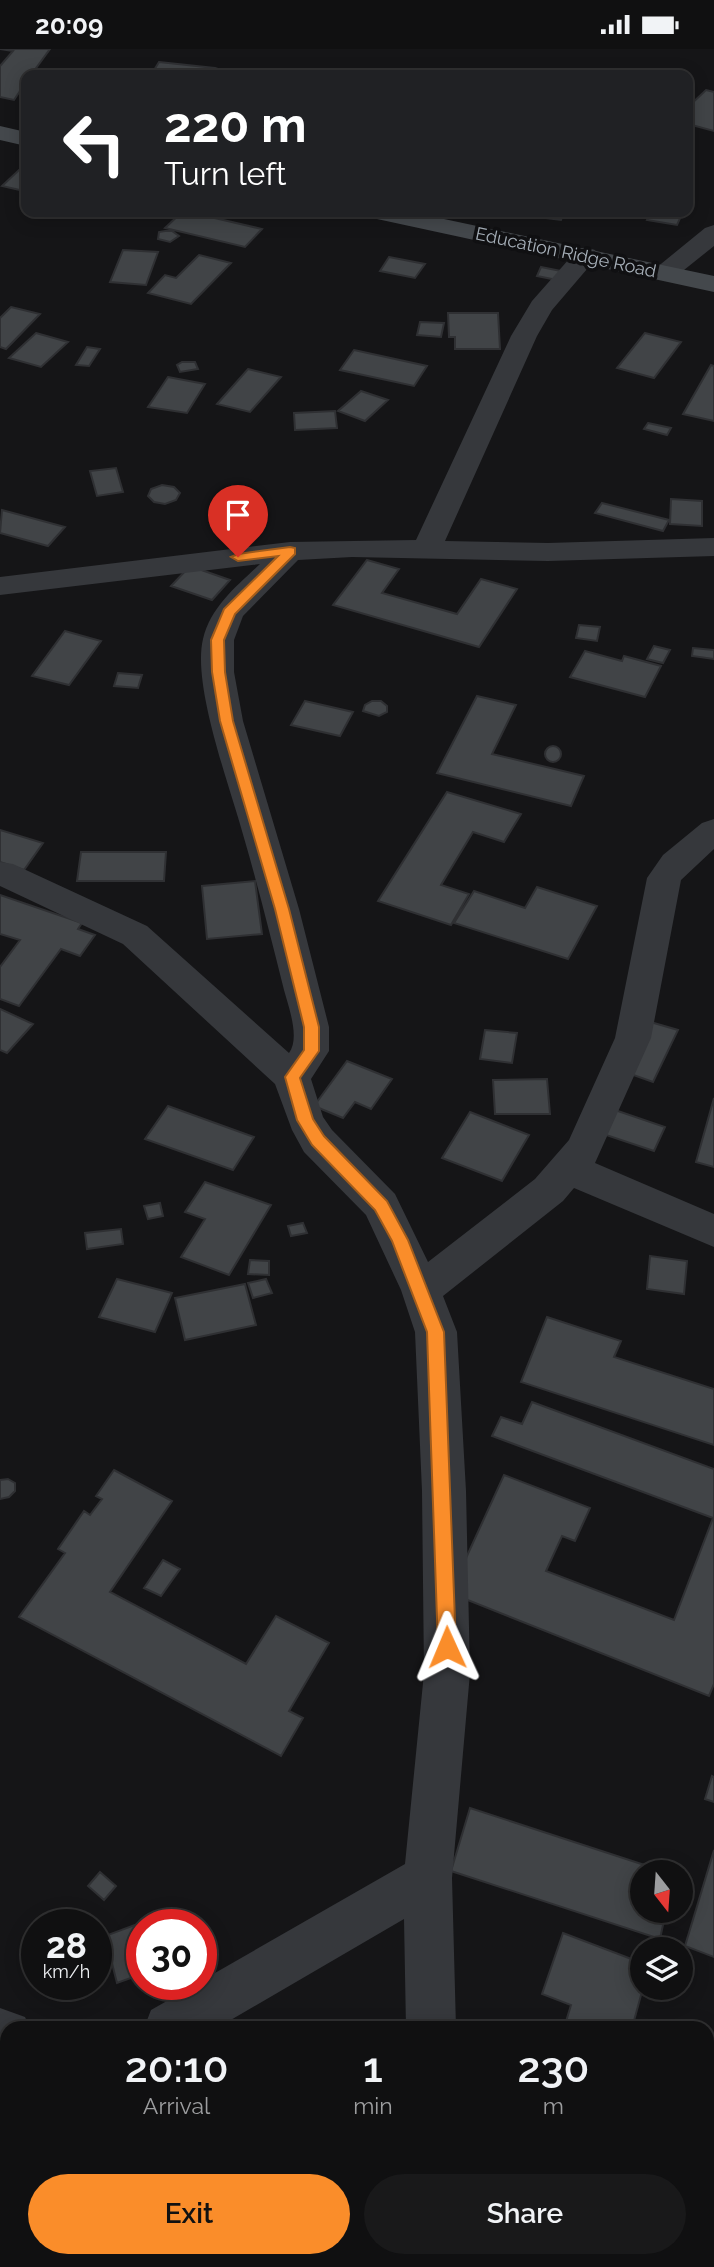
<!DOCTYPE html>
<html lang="en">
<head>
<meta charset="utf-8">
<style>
	:root { --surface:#101011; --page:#19191a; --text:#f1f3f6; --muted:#9c9d9f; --line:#303031; --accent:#fa8d2a }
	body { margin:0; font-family:Raleway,sans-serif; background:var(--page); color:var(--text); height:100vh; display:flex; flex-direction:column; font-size:26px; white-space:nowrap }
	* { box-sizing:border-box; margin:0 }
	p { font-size:23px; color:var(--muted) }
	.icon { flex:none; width:38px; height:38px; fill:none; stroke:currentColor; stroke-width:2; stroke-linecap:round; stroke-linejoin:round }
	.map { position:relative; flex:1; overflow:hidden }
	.sheet { position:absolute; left:0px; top:1972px; width:714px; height:247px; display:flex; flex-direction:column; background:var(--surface); border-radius:21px 21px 0 0; box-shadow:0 4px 18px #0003,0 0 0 2px var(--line) }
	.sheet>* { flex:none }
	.hud { position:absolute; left:21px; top:21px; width:672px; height:147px; border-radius:14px; box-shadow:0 4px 18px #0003,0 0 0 2px var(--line); background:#202124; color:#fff; overflow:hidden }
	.needle { width:46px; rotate:163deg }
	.controls { position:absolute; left:630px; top:1811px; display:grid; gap:14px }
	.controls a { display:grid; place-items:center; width:63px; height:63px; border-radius:50%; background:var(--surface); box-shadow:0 4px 18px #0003,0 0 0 2px var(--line); font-size:35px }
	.speed { position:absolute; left:21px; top:1860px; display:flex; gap:14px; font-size:35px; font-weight:700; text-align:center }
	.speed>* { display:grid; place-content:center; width:91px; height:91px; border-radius:50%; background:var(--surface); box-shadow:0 4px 18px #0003,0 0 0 2px var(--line); line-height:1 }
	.speed small { font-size:18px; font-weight:400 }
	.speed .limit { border:10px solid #d22; background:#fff; color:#111 }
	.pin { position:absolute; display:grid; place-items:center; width:60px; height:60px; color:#fff; margin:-72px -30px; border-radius:50% 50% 50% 0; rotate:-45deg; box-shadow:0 0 7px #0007 }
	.pin .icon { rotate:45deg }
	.me { position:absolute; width:77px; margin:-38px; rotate:359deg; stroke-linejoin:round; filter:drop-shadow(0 0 5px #0008) }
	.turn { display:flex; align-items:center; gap:24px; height:147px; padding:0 28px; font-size:32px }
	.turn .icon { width:91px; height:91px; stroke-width:2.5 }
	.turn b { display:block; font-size:49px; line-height:60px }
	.eta { display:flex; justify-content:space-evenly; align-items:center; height:119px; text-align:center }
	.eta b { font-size:42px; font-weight:600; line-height:49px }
	.button { display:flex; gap:14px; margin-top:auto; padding:14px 28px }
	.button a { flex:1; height:80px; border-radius:42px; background:var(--accent); color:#111; font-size:28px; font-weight:600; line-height:80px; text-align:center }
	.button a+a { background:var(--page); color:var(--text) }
	.status { display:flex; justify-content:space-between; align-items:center; height:49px; padding:0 35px; background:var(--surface); direction:ltr }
	.status svg { height:19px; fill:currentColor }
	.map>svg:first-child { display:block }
</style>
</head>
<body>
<div class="status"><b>20:09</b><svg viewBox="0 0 49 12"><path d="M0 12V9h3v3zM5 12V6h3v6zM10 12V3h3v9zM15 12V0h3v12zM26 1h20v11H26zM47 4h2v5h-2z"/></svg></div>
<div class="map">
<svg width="714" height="2218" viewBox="0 0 714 2218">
	<rect width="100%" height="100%" fill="#151517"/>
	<!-- building -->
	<path fill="#414447" stroke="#2f3033" stroke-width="2" d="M0,0H50L31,26H26V33L14,51L0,48V17L13,2Z
		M159,13L215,19L237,26H151Z
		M706,41L714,43V82L688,75V58Z
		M19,121L26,122L24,142L2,137Z
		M182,163H189L262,180L245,198L165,179Z
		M499,163H564L561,171Z
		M651,163H683L677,176L647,171Z
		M165,182H172L179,187L170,193L158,190L159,183Z
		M123,201L158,203L146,236L110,233Z
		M199,206L231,214L191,255L148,244L165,226L176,229Z
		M389,208L425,215L415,229L380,222Z
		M541,218L561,222L557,231L537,227Z
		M11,258L40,265L6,300L0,298V269Z
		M448,264H498L500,300H455V288H449Z
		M420,273L444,274L441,288L417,286Z
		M36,284L68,293L41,318L9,309Z
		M645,284L681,293L654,329L617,319Z
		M87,298L100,300L89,317L76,316Z
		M354,301L427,317L414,337L340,321Z
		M182,313H195L198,320L180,323L177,316Z
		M711,316L714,317V372L683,365Z
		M248,320L281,328L250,363L217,355Z
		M168,328L205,335L187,364L148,358Z
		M361,342L388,351L365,372L338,362Z
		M335,362L337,379L295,381L294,364Z
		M648,374L671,379L667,386L644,380Z
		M116,419L123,443L97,447L90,422Z
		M162,436L174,438L180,444L176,451L165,455L154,453L148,447L151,440Z
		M671,450L702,452V477L670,475Z
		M602,454L669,471L663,482L595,464Z
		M2,461L65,478L48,497L0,484Z
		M367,511L399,520L382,544L457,565L481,530L517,540L479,598L333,556Z
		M190,517L230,531L212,551L171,537Z
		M579,576L600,578L597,592L576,589Z
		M65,582L101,592L69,636L32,627Z
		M654,597L670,601L663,614L647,610Z
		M693,599L714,601V610L692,607Z
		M585,602L622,612L624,607L661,617L645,648L570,628Z
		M118,624L142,626L138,639L114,637Z
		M477,647L516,656L492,705L584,727L571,757L437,724Z
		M305,652L353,663L340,687L291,676Z
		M372,652H381L387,657V663L379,667L363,662L365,656Z
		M545 705a8 8 0 1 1 16 0a8 8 0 1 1-16 0Z
		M447,743L521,765L504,793L473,783L441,836L469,845L451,876L378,852Z
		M0,781L43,794L24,821L0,813Z
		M81,803H166L164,832H77Z
		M255,832L262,885L207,890L202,837Z
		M537,838L597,857L568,910L454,874L474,842L525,859Z
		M0,846L82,874L78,880L95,886L80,907L61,900L19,957L0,950V918L20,891L0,885Z
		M0,960L33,975L7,1004L0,1001Z
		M647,972L678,981L653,1033L622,1022Z
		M485,981L517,984L512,1014L480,1010Z
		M347,1012L392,1030L371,1060L355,1053L343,1069L314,1057Z
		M547,1030L550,1065H495L493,1031Z
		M714,1049V1118L696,1113Z
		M168,1057L254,1088L233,1121L145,1090Z
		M612,1060L665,1078L654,1102L600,1084Z
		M470,1063L529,1086L502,1132L442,1109Z
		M205,1133L271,1156L229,1226L181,1208L205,1170L185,1163Z
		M160,1154L163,1167L148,1170L144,1157Z
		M303,1174L307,1184L291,1187L288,1177Z
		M121,1180L123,1195L87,1200L85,1184Z
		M650,1207L687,1212L684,1245L647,1240Z
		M250,1211L269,1212V1226L248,1225Z
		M117,1230L172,1244L155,1283L99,1268Z
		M266,1230L272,1244L253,1249L248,1234Z
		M245,1235L256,1276L185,1291L175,1249Z
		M547,1268L621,1292L614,1308L714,1340V1396L521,1333Z
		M532,1353L714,1420V1635L709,1647L450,1544L504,1426L590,1459L575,1492L562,1487L546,1522L674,1571L713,1469L492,1387L501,1368L522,1375Z
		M114,1421L172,1452L110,1543L246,1615L276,1567L329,1594L289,1662L303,1669L281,1707L19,1568L65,1504L58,1500L84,1462L90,1466L102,1450L96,1447Z
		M8,1430L15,1434V1442L9,1448L0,1450V1431Z
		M163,1511L180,1520L161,1547L144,1539Z
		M712,1727L714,1728V1753L705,1750Z
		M470,1759L669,1824H642V1862H666L660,1890L451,1822Z
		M714,1801V1908L685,1897Z
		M100,1823L116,1837L104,1851L88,1837Z
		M175,1861L180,1876H142V1925L117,1934L105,1887Z
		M563,1884L642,1914L643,1939L632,1979H564L571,1956L542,1945Z"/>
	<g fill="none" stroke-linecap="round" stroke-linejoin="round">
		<!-- minor -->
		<path fill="#36383c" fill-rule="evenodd" d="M714,176V197L674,229H656L652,224L656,219L705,179Z
			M586,198L595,201L599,206L552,261L537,287L445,492L548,494L714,489V507L548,512L352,508L298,511L243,567L234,591V623L243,672L299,860L329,978V1002L311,1030L323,1068L332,1081L395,1145L428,1213L535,1130L569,1091L615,989L647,829L663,806L702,774L714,770V800L681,831L651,989L595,1114L714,1165V1198L574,1139L563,1152L443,1247L457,1283L466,1442L470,1624L452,1829L456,1979H406L404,1870L217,1979H144L151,1961L195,1936H201V1932L405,1815L424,1624L422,1442L415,1283L401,1241L366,1166L304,1103L292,1081L275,1035L123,895L0,837V813L13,815L147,877L289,1004C301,988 287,954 283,937C270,885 257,833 242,782C229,735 192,636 203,590C211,557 237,537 260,515L0,546V528L290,493L416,491L511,287L532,252L577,201Z
			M0,1959L25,1968L30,1979H7V2012L0,2011Z
			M411,2212H465L466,2218H412Z"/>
		<!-- secondary -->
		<path fill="#44484c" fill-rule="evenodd" d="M0,77L26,83V97L0,91Z
			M365,163H411L714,227V243L377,170L368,168Z"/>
	</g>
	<!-- route -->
	<path fill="#fa8d2a" stroke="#a25c1b" stroke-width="2" d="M290,498L295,499V505L235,565L224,591L225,623L233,672L289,860L319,978V1002L300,1029L313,1070L324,1087L387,1152L408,1191L444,1283L456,1598L454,1604L447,1606L440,1604L438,1598L427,1283L392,1192L375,1161L312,1096L297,1071L285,1028L304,1001V978L275,860L220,672L212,623L211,591L224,560L278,507L238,512L231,508L238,505Z"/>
	<g text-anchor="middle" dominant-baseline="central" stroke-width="7" stroke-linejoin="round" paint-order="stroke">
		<!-- far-street labels -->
		<g font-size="18" fill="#a6afb8" stroke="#101012">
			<text transform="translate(566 203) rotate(12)">Education Ridge Road</text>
		</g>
	</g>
</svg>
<div class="controls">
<a><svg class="needle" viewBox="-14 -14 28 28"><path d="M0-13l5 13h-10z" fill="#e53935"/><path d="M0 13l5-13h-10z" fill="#9c9d9f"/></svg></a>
<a><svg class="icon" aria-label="layers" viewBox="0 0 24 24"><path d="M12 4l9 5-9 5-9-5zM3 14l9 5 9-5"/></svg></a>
</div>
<div class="speed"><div>28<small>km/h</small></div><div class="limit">30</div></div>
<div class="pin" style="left:238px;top:508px;background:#d93025"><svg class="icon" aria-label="arrive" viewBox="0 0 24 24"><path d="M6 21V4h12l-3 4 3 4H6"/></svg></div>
<svg class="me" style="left:447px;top:1598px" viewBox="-20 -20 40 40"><path d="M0-17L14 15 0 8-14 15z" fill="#fa8d2a" stroke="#fff" stroke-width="4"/></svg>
<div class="hud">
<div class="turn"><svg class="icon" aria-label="left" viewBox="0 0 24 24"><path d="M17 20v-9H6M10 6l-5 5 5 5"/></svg><div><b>220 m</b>Turn left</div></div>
</div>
<section class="sheet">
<div class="eta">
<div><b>20:10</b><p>Arrival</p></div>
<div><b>1</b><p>min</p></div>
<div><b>230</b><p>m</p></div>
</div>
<div class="button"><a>Exit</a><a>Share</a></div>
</section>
</div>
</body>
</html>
